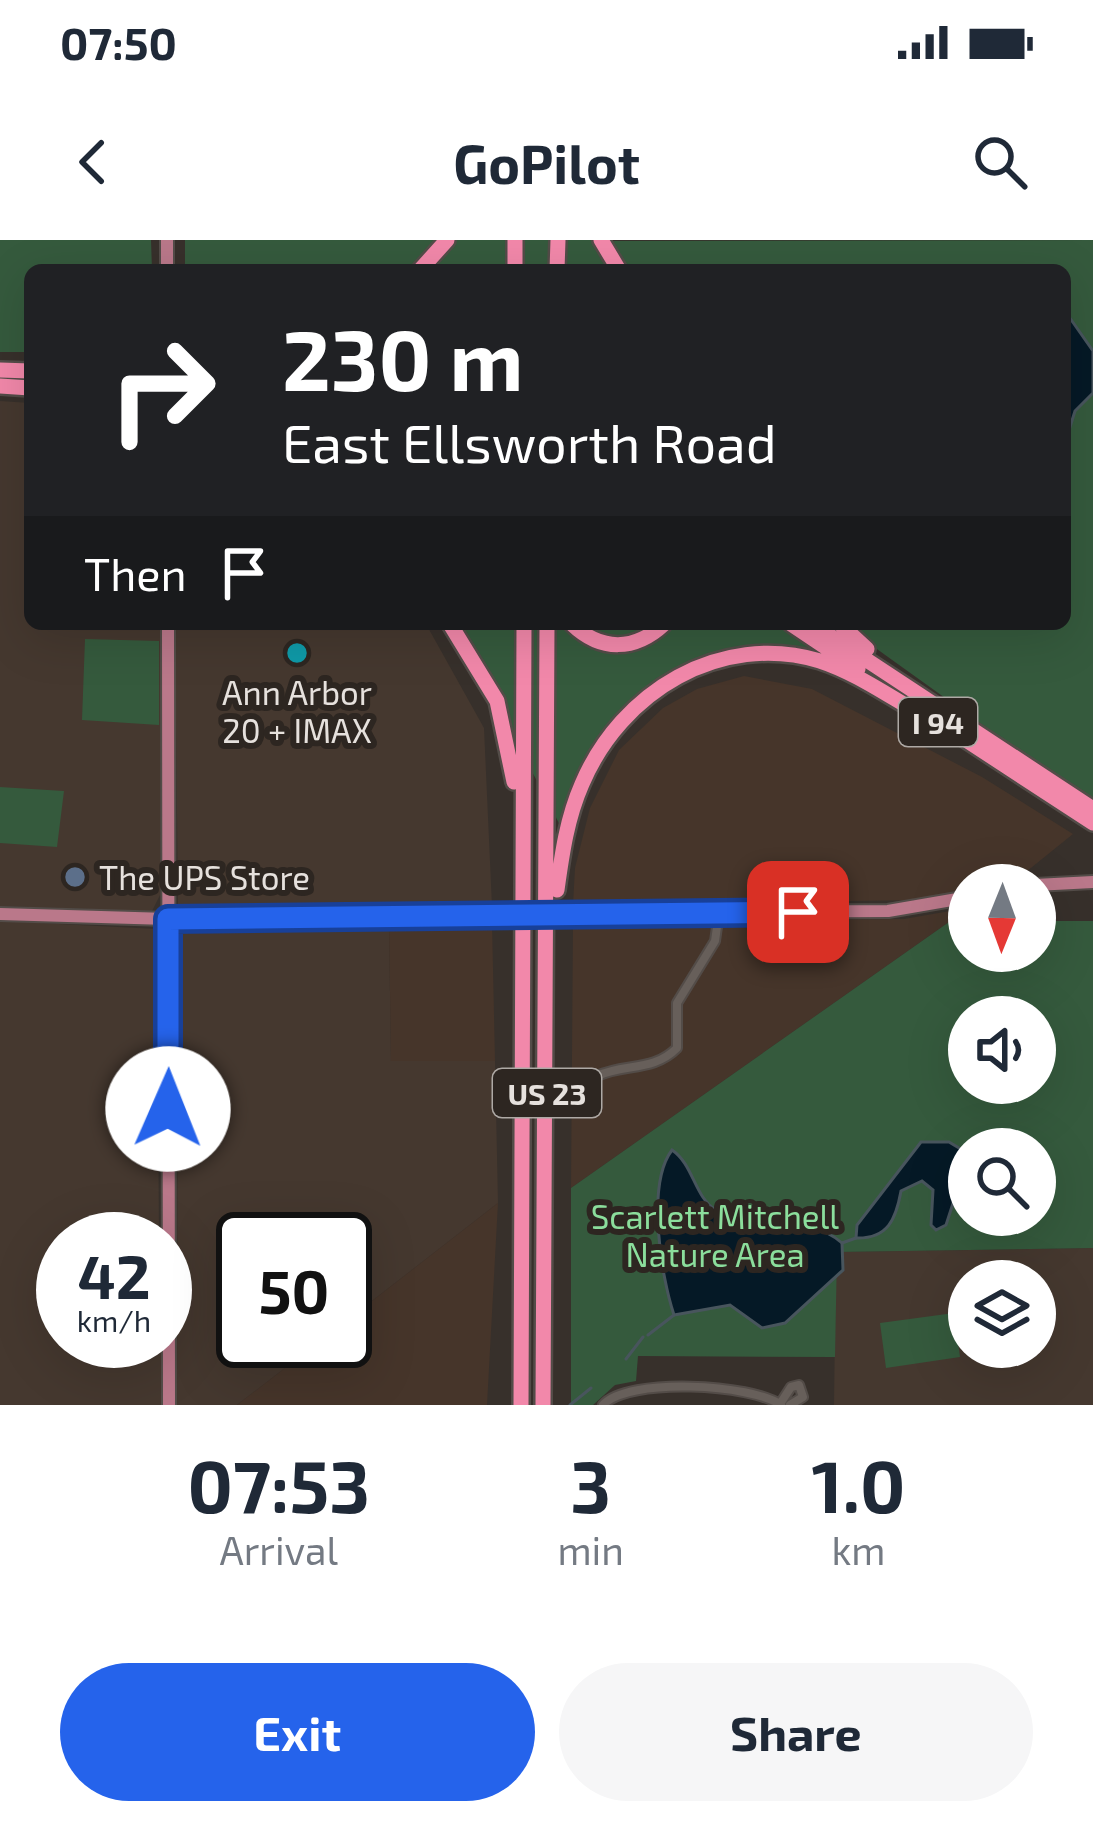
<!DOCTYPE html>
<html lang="en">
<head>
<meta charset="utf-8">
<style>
	:root { --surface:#fff; --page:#f6f6f7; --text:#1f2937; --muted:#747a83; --accent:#2563eb }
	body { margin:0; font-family:"Exo 2",sans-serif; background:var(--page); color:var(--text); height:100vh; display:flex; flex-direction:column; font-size:45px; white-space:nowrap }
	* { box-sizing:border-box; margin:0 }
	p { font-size:39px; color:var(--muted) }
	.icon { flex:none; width:66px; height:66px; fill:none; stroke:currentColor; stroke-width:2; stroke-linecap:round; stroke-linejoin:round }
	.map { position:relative; height:1165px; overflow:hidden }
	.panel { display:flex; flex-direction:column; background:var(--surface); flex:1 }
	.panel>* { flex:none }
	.top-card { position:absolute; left:24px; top:24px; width:1047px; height:366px; border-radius:18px; box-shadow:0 12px 48px #0002; background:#202124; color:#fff; overflow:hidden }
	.needle { width:78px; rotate:181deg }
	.tools { position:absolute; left:948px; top:624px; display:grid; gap:24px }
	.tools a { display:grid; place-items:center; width:108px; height:108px; border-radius:50%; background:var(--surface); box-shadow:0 12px 48px #0002; font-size:60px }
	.speed { position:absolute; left:36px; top:972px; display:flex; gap:24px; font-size:60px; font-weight:700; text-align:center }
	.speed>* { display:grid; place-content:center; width:156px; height:156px; border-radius:50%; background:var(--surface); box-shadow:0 12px 48px #0002; line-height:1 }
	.speed small { font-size:30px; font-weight:400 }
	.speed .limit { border:6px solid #111; border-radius:18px; background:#fff; color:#111 }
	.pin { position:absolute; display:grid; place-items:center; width:102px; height:102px; color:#fff; margin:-51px; border-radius:24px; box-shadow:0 6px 18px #0006 }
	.me { position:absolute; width:132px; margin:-66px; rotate:1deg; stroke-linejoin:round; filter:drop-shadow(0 0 9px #0008) }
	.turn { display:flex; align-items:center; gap:42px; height:252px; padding:0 60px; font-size:54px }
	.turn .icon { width:156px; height:156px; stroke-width:2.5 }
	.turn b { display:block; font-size:84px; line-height:102px }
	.then { display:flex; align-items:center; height:114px; padding:0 60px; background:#0003; gap:24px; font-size:45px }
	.eta { display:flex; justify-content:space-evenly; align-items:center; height:204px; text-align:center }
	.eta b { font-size:72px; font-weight:700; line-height:84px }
	.button { display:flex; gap:24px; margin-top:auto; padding:24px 60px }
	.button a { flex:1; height:138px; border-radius:72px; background:var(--accent); color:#fff; font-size:48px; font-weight:700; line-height:138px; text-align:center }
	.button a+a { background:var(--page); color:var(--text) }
	.status { display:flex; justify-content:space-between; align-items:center; height:84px; padding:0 60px; background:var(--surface); direction:ltr }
	.status svg { height:33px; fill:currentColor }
	header { display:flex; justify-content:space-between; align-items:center; height:156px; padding:0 60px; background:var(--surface); font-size:54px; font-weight:700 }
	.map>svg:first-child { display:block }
</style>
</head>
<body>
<div class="status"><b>07:50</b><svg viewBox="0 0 49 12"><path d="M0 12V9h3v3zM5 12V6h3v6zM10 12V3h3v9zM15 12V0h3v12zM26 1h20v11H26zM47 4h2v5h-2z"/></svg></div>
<header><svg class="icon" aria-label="back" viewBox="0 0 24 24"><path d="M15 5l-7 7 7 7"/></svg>GoPilot<svg class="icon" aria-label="search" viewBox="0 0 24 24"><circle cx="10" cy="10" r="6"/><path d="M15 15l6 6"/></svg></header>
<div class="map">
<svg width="1093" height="1165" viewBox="0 0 1093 1165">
	<rect width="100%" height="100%" fill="#37302b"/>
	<!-- built -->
	<path fill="#45382f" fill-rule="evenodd" d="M0,161L30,163V384H160V655L152,671L0,666Z
		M175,384H426L484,488L492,666L178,667Z
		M0,681L157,689L159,999H63V1101H162V1165H0Z
		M389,682L391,821H495L498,963L345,1082V999H243V1101H320L237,1165H177L178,691Z
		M1093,1008V1165H834L836,1012ZM969,1041H1035V1107H969Z"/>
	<!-- industrial -->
	<path fill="#46352a" d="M744,436L812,449L982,537L1073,594L1016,640L969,645V651L922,660L573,665L575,628L590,568L619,510L663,468L697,449Z
		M950,671L949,682L571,948L573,682L904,679Z
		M492,682L495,821H391L389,682Z
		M498,963L487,1165H237L320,1101H345V1082Z"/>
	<!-- green -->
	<path fill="#355a3d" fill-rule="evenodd" d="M0,0H151L152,30H30V112H0Z
		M185,0H436L407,30H185Z
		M451,0H597L614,30H424Z
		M1093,0V564L842,384H1065V30H623L606,1Z
		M455,384H828L847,427C770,400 658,410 611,487C591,518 578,556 562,589Z
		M85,399L159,401V485L82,480Z
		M0,547L64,551L57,607L0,603Z
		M1035,681H1093V1008L837,1012L835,1117L638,1116L636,1141L615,1145L593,1165H571V948L949,682H969V711H1035ZM969,777H1035V843H969ZM969,909H1035V975H969Z
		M954,1073L960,1117L886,1128L880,1083Z"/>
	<!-- water -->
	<path fill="#051926" stroke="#48555d" stroke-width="3" d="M1065,71L1093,111V153L1075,171L1065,203Z
		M921,902H949L969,914L946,985L936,990L931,985L933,950L922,941L901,951C896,979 888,999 856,998L857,985Z
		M672,910C694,925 694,957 716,970C755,992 806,971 842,1003L843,1030L785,1083L762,1088L730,1065L674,1075C661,1036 646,944 672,910Z"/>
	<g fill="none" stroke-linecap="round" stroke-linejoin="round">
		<!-- stream -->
		<path stroke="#48555d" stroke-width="3" d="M842,1003L856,998
			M648,1095L674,1075
			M626,1119L643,1097
			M570,1165L591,1148"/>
		<defs>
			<path id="minor" d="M597,836C625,823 653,832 677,808V763L715,701L719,673
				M780,1164L791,1147L799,1145L803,1157L790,1165
				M603,1165C628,1137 752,1144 781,1165"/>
			<path id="major" d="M167,0V30
				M168,384L169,1165
				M1035,645L1093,642
				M572,673L888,671L969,657
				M0,674L168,679L500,673"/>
			<path id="highway" d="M601,0L619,30
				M420,30L447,0
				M515,30V0
				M557,30L558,0
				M0,130L30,131
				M0,146L30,148
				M450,384L497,461L514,542
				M572,384C601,412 635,411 664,384
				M791,384L858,429
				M812,384L1093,569
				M840,384L867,409
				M943,485L1093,583
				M557,650C562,614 567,578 582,544C621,452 720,391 820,421C866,436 905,469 950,489
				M521,1165L524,384
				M543,1165L547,384"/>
		</defs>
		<!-- minor casing -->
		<use href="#minor" stroke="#534c48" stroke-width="12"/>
		<!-- major casing -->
		<use href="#major" stroke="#534c48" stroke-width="16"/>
		<!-- highway casing -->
		<use href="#highway" stroke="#534c48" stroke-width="20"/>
		<!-- minor -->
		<use href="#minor" stroke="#675f5a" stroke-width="8"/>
		<!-- major -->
		<use href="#major" stroke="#ba788a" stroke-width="12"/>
		<!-- highway -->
		<use href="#highway" stroke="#f288aa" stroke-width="15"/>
		<defs>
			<path id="major-bridge" d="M500,673H572"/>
		</defs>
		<!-- major-bridge casing -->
		<use href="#major-bridge" stroke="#534c48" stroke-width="16" stroke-linecap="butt"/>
		<!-- major-bridge -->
		<use href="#major-bridge" stroke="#ba788a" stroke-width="12"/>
	</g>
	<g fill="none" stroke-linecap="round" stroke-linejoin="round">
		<defs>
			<path id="route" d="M168,869V679L798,672"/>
		</defs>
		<!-- route casing -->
		<use href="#route" stroke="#184099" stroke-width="30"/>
		<!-- route -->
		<use href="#route" stroke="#2563eb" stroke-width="21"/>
	</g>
	<!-- markers -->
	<circle fill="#0f9aa8" stroke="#2d2621" stroke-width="4.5" cx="297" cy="413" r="12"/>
	<circle fill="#5c6f8a" stroke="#2d2621" stroke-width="4.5" cx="75" cy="637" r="12"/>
	<g text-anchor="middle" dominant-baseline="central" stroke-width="12" stroke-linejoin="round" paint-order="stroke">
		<!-- shield labels -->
		<g fill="#2d2621" stroke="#aea9a5" stroke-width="3">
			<rect x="899" y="458" width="78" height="48" rx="9"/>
			<rect x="493" y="829" width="108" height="48" rx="9"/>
		</g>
		<g font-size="30" font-weight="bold" fill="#e6e1dd">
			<text x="938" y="482">I 94</text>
			<text x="547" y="853">US 23</text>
		</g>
		<!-- poi labels -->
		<g font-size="33" fill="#e6e1dd" stroke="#2d2621">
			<text x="297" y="452">Ann Arbor<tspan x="297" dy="38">20 + IMAX</tspan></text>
			<text x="99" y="637" text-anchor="start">The UPS Store</text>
		</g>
		<!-- park labels -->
		<g font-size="33" fill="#8bde9c" stroke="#2d2621">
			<text x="715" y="976">Scarlett Mitchell<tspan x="715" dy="38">Nature Area</tspan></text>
		</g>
	</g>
</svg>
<div class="tools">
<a><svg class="needle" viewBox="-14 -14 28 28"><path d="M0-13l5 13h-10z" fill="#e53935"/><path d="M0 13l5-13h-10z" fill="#747a83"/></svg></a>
<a><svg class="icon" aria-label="sound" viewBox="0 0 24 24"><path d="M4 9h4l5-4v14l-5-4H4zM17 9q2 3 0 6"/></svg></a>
<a><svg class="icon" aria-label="search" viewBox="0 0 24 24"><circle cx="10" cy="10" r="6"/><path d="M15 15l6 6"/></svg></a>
<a><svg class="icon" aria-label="layers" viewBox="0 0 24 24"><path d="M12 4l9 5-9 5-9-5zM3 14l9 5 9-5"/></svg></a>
</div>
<div class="speed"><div>42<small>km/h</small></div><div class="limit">50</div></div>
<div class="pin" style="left:798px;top:672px;background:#d93025"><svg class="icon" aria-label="arrive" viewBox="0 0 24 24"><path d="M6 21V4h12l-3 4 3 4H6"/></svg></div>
<svg class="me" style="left:168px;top:869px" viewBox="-20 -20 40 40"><circle r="19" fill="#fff"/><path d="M0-13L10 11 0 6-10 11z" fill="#2563eb"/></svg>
<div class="top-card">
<div class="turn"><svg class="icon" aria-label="right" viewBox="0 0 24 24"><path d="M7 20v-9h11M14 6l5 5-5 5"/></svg><div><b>230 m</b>East Ellsworth Road</div></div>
<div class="then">Then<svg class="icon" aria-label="arrive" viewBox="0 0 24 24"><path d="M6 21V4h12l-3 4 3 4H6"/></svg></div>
</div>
</div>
<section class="panel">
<div class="eta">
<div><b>07:53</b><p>Arrival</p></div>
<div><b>3</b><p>min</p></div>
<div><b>1.0</b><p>km</p></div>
</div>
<div class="button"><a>Exit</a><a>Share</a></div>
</section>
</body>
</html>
